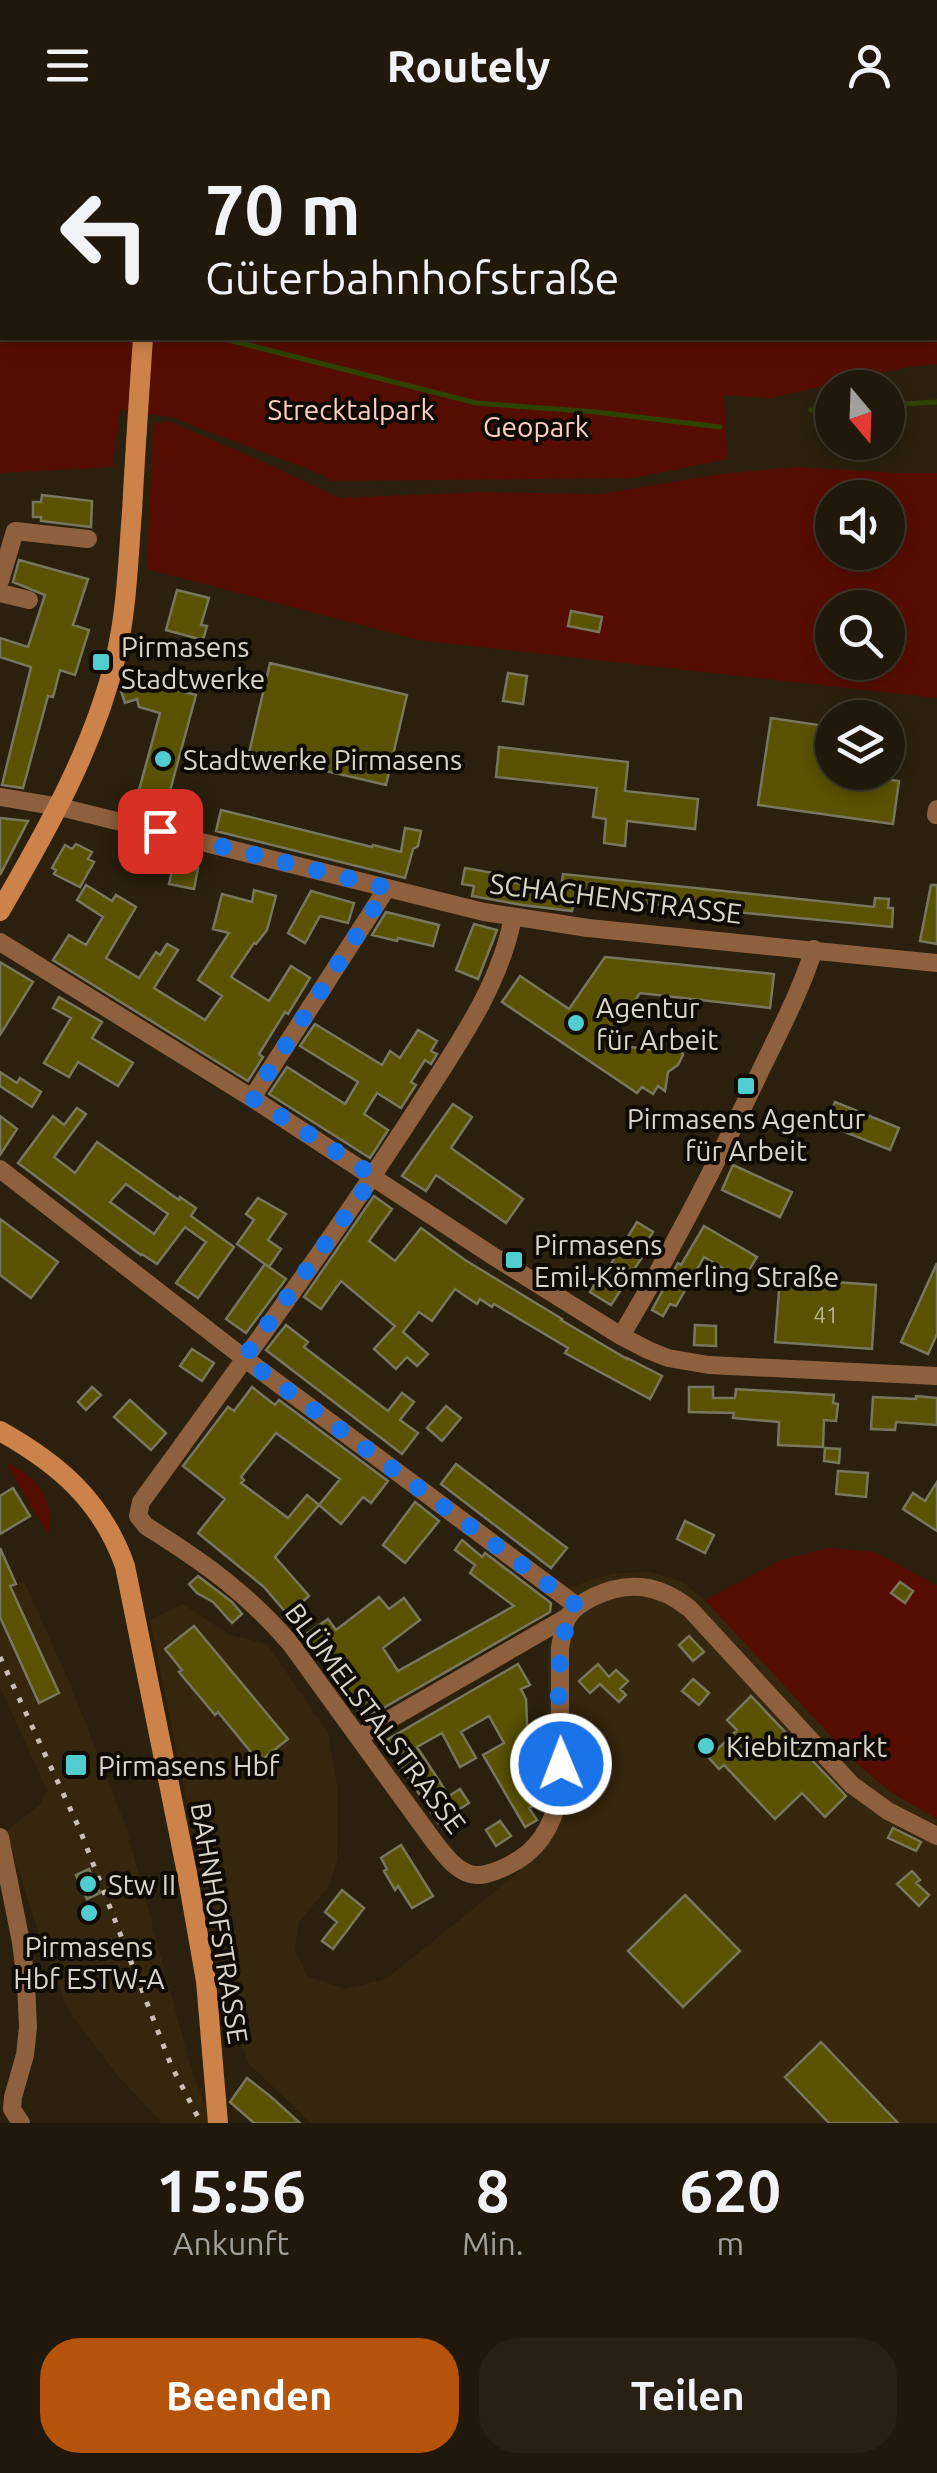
<!DOCTYPE html>
<html lang="de">
<head>
<meta charset="utf-8">
<style>
	:root { --surface:#20180a; --page:#282113; --text:#f1f3f6; --muted:#a2a09c; --line:#3d372b; --accent:#b45309 }
	body { margin:0; font-family:Ubuntu,sans-serif; background:var(--page); color:var(--text); height:100vh; display:flex; flex-direction:column; font-size:38px; white-space:nowrap }
	* { box-sizing:border-box; margin:0 }
	p { font-size:32px; color:var(--muted) }
	.icon { flex:none; width:55px; height:55px; fill:none; stroke:currentColor; stroke-width:2; stroke-linecap:round; stroke-linejoin:round }
	.map { position:relative; height:1993px; overflow:hidden }
	.details { display:flex; flex-direction:column; background:var(--surface); flex:1 }
	.details>* { flex:none }
	.hud { position:absolute; left:0px; top:0px; width:938px; height:210px; box-shadow:0 5px 15px #0003,0 0 0 2px var(--line); background:#20180a; color:var(--text); overflow:hidden }
	.needle { width:65px; rotate:161deg }
	.controls { position:absolute; left:815px; top:240px; display:grid; gap:20px }
	.controls a { display:grid; place-items:center; width:90px; height:90px; border-radius:50%; background:var(--surface); box-shadow:0 5px 15px #0003,0 0 0 2px var(--line); font-size:50px }
	.pin { position:absolute; display:grid; place-items:center; width:85px; height:85px; color:#fff; margin:-42px; border-radius:20px; box-shadow:0 5px 15px #0006 }
	.me { position:absolute; width:110px; margin:-55px; rotate:359deg; stroke-linejoin:round; filter:drop-shadow(0 0 8px #0008) }
	.turn { display:flex; align-items:center; gap:35px; height:210px; padding:0 40px; font-size:45px }
	.turn .icon { width:130px; height:130px; stroke-width:2.5 }
	.turn b { display:block; font-size:70px; line-height:85px }
	.eta { display:flex; justify-content:space-evenly; align-items:center; height:170px; text-align:center }
	.eta b { font-size:60px; font-weight:600; line-height:70px }
	.primary-button { display:flex; gap:20px; margin-top:auto; padding:20px 40px }
	.primary-button a { flex:1; height:115px; border-radius:40px; background:var(--accent); color:#fff; font-size:40px; font-weight:600; line-height:115px; text-align:center }
	.primary-button a+a { background:var(--page); color:var(--text) }
	header { display:flex; justify-content:space-between; align-items:center; height:130px; padding:0 40px; background:var(--surface); font-size:45px; font-weight:600 }
	.map>svg:first-child { display:block }
</style>
</head>
<body>
<header><svg class="icon" aria-label="menu" viewBox="0 0 24 24"><path d="M4 6h16M4 12h16M4 18h16"/></svg>Routely<svg class="icon" aria-label="person" viewBox="0 0 24 24"><circle cx="12" cy="8" r="4"/><path d="M4 21q1-7 8-7t8 7"/></svg></header>
<div class="map">
<svg width="937" height="1993" viewBox="0 0 937 1993">
	<rect width="100%" height="100%" fill="#2b200d"/>
	<!-- built -->
	<path fill="#35270d" d="M650,1442L681,1451L705,1470L855,1632L891,1662L937,1689V1993H311L249,1934L223,1868L195,1711L150,1490L183,1474L230,1505L267,1514L328,1603L338,1661L337,1729L330,1755L299,1792L295,1819L307,1846L345,1859L386,1849L519,1742L540,1705L548,1671V1522L559,1475L568,1459L592,1449L618,1443Z
		M24,1451L71,1556L126,1697L189,1931L211,1993H162L119,1947L69,1882L42,1814L7,1703L10,1698L40,1675L47,1660L0,1557V1461Z"/>
	<!-- green -->
	<path fill="#560d01" fill-rule="evenodd" d="M0,0H146V2H2V208H935V2H607L620,0H937V234L908,237L771,268L724,265L727,329L634,348L330,351L323,345L171,287L119,280L113,337L0,343Z
		M228,0H488L541,2H227Z
		M168,291L266,333L339,368L480,362L601,364L721,344L795,337L898,343H937V568L418,510L147,439L153,294ZM832,368H888V422H832ZM832,478H888V532H832Z
		M6,1333C39,1347 55,1370 48,1405Z
		M829,1418L876,1422L937,1456V1689L891,1662L855,1632L705,1470L781,1430Z"/>
	<g fill="none" stroke-linecap="round" stroke-linejoin="round">
		<!-- stream -->
		<path stroke="#2e4200" stroke-width="5" d="M221,208L476,273L596,282L720,297
			M888,275L937,272
			M811,280L832,279"/>
	</g>
	<!-- building -->
	<path fill="#595201" stroke="#78765e" stroke-width="2.5" fill-rule="evenodd" d="M42,365L92,371L91,397L41,391V387H33V372H41Z
		M19,430L88,449L73,495L89,500L75,545L60,540L53,567L48,566L23,658L2,655L31,537L0,527V508L28,517L45,465L13,452Z
		M177,460L209,468L201,495L207,496L203,510L166,500Z
		M571,481L602,487L599,502L568,496Z
		M270,533L407,565L386,655L249,623Z
		M508,543L527,546L523,574L503,571Z
		M131,548L196,565L164,683L135,675L160,583L139,577L137,569L125,573L121,561L134,557Z
		M771,588L832,597V642L899,651L893,694L758,675Z
		M499,617L628,632L625,661L698,669L695,699L627,691L625,716L604,713L606,689L593,687L597,658L496,647Z
		M221,680L372,717L373,715L401,722L405,698L421,701L418,716L413,719L405,748L216,701Z
		M0,688L28,691L0,745Z
		M76,714L92,722L88,729L94,732L80,757L54,744L56,740L52,738L65,715L72,719Z
		M174,733L198,738L194,759L169,754Z
		M465,738L499,744L498,751L561,758L563,744L874,777L875,768L889,769L888,778H893L892,797L578,767L577,776H573L572,781L522,775L472,766L474,756L462,754Z
		M86,755L112,771L116,765L136,777L106,828L139,848L156,822L160,825L167,814L178,820L154,858L205,890L222,866L198,850L229,803L213,799L222,764L252,772L254,760L276,766L267,800L256,814L254,813L231,847L269,871L291,836L310,848L288,884L285,882L259,924L263,927L248,951L53,830L69,805L86,815L103,787L77,770Z
		M931,755H937V814L920,811Z
		M311,761L354,773L348,793L320,786L305,813L288,803Z
		M386,782L439,795L433,816L398,808L397,811L372,805Z
		M474,794L497,800L478,849L456,840Z
		M605,827L774,844L770,878L640,863L610,907L624,916L651,920L662,910L671,909L679,914L683,925L678,935L668,942L665,961L658,956L653,964L642,957L637,963L502,872L520,846L569,879Z
		M0,832L33,852L0,905Z
		M59,867L102,892L92,908L133,933L118,956L78,932L69,947L44,933L71,888L53,878Z
		M315,894L382,935L390,921L400,928L418,900L437,911L431,921L437,924L431,934L425,930L411,952L416,955L401,978L377,963L364,984L388,1000L370,1028L269,964L287,937L345,974L358,952L300,916Z
		M0,942L17,953L20,948L41,962L32,977L0,956Z
		M835,972L899,998L890,1020L825,994Z
		M453,974L472,987L451,1018L523,1069L506,1093L436,1045L426,1061L402,1046Z
		M77,978L86,984L54,1027L75,1043L97,1012L179,1070L180,1067L196,1078L191,1086L234,1117L198,1168L176,1153L206,1112L185,1097L157,1134L142,1124L141,1125L18,1033L53,986L64,995ZM126,1054L168,1084L154,1104L110,1072Z
		M0,986L17,999L0,1025Z
		M733,1035L792,1062L780,1087L722,1060Z
		M374,1066L392,1079L369,1111L395,1131L421,1098L465,1130L562,1189L561,1190L627,1229V1228L662,1246L650,1269L565,1223L568,1218L494,1174L492,1177L480,1169L477,1174L455,1159L432,1191L419,1182L403,1202L428,1224L417,1236L407,1227L396,1239L374,1219L395,1196L341,1151L321,1179L304,1167Z
		M258,1068L286,1084L268,1110L281,1119L269,1137L237,1114L254,1090L246,1084Z
		M0,1089L58,1132L31,1168L0,1145Z
		M637,1092L653,1102L646,1113L650,1115L611,1175L590,1162L603,1140L606,1142Z
		M704,1096L757,1127L743,1150L704,1127L676,1176L670,1174L663,1186L652,1180L678,1133L681,1135Z
		M937,1133V1204L928,1224L901,1212Z
		M265,1134L286,1149L246,1203L226,1189Z
		M780,1148L876,1155L872,1219L775,1212Z
		M286,1195L308,1212L304,1217L388,1281L402,1263L414,1272L400,1290L418,1303L402,1324L266,1220Z
		M695,1195L716,1196V1216L694,1215Z
		M192,1219L214,1233L202,1251L180,1236Z
		M92,1257L101,1265L86,1280L78,1272Z
		M252,1257L275,1275L279,1270L388,1351L371,1373L363,1367L341,1394L319,1375L275,1427L309,1466L288,1485L264,1457L198,1403L225,1369L183,1336L228,1277L234,1281ZM276,1303L340,1349L319,1375L307,1365L288,1388L241,1353L244,1350L241,1347Z
		M689,1257H713V1268H735L736,1259L834,1265L833,1273L838,1274L836,1291L824,1290L823,1317L778,1315L779,1292L733,1288L734,1283L689,1282Z
		M916,1266L937,1268V1295L896,1292L895,1300L871,1299L873,1267L916,1269Z
		M130,1270L166,1303L151,1320L114,1287Z
		M446,1276L461,1288L442,1311L427,1298Z
		M825,1318L840,1319L839,1333L824,1331Z
		M456,1334L567,1418L551,1438L441,1354Z
		M838,1341L868,1343L866,1367L836,1364Z
		M937,1352V1401L903,1379L913,1363L925,1371Z
		M13,1358L30,1386L0,1404V1366Z
		M415,1372L439,1391L405,1433L383,1415Z
		M685,1391L714,1405L705,1423L677,1409Z
		M462,1410L482,1427L485,1423L551,1473L550,1482L364,1589L306,1504L328,1489L336,1500L379,1467L389,1479L404,1468L420,1490L383,1518L398,1541L514,1476L470,1443L475,1435L455,1420Z
		M0,1418L16,1454L10,1456L59,1563L39,1573L0,1487Z
		M198,1446L232,1472L242,1484L232,1493L213,1472L197,1463L189,1454Z
		M900,1452L913,1461L905,1473L891,1463Z
		M194,1496L288,1609L259,1632L218,1582L215,1585L179,1542L182,1540L165,1519Z
		M689,1506L704,1522L693,1531L679,1515Z
		M518,1534L530,1555L521,1559L526,1569L528,1616L515,1623L542,1671L529,1678L537,1690L525,1697L483,1625L504,1613L489,1586L461,1602L476,1628L460,1637L442,1603L417,1617L449,1666L460,1659L469,1673L438,1693L385,1611Z
		M598,1534L609,1547L616,1540L628,1551L620,1559L626,1565L619,1572L600,1554L590,1563L579,1551Z
		M693,1549L709,1563L699,1575L682,1561Z
		M751,1566L846,1666L825,1687L802,1663L775,1689L724,1635L719,1639L709,1628L737,1600L727,1590Z
		M500,1691L511,1706L496,1716L486,1700Z
		M893,1698L921,1712L916,1721L888,1708Z
		M401,1715L433,1766L412,1778L398,1756L395,1760L384,1741L387,1739L381,1728Z
		M89,1739L100,1763L87,1769L76,1745Z
		M912,1741L920,1750L916,1753L929,1765L919,1776L897,1754Z
		M342,1760L364,1778L333,1819L322,1811L337,1792L325,1782Z
		M685,1765L740,1821L683,1877L628,1821Z
		M821,1912L898,1993H829L785,1947Z
		M247,1948L270,1966L300,1993H254L230,1972Z"/>
	<g fill="none" stroke-linecap="round" stroke-linejoin="round">
		<!-- street -->
		<path stroke="#8f603e" stroke-width="18" d="M0,451L15,401L88,409
			M0,463L29,470
			M0,667L60,677L484,782L588,798L937,833
			M936,685L937,679
			M513,787C499,860 453,921 414,983C328,1116 234,1244 141,1372L138,1386L146,1396C202,1431 246,1462 290,1513L435,1713C445,1725 454,1739 470,1744C480,1747 491,1743 501,1739C537,1724 553,1698 560,1661V1518C562,1508 563,1496 568,1487C574,1477 584,1472 593,1467C629,1450 659,1454 690,1479L852,1655L888,1681L937,1706
			M0,812L252,968L493,1126L621,1206L648,1220L668,1228L709,1235L937,1246
			M252,968L387,758
			M0,1039L244,1228L577,1476
			M621,1206C671,1122 716,1035 758,946C778,904 800,863 814,819
			M359,1607L569,1486
			M0,1707L21,1812L26,1853L28,1897L25,1925L13,1967L12,1979L21,1993"/>
		<!-- secondary -->
		<path stroke="#cd8249" stroke-width="20" d="M156,2V0
			M0,781C47,700 94,618 116,526C127,479 128,430 132,382C135,324 139,266 143,208
			M0,1301C59,1334 102,1371 125,1436L187,1743L206,1851L218,1993"/>
		<!-- rail -->
		<path stroke="#c8c0b3" stroke-width="5" stroke-dasharray="5 10" stroke-linecap="butt" d="M0,1527L80,1700L171,1935L201,1993"/>
	</g>
	<g fill="none" stroke-linecap="round" stroke-linejoin="round">
		<!-- route -->
		<path stroke="#1a73e8" stroke-width="18" stroke-dasharray="0 32.4" d="M160,701L387,758L252,968L374,1046L244,1228L577,1476C550,1509 561,1592 561,1634"/>
	</g>
	<!-- markers -->
	<g fill="#52cdcf" stroke="#0f0b04" stroke-width="4">
		<rect x="91" y="522" width="20" height="20" rx="5"/>
		<circle cx="163" cy="629" r="10"/>
		<circle cx="576" cy="893" r="10"/>
		<rect x="736" y="946" width="20" height="20" rx="5"/>
		<rect x="504" y="1120" width="20" height="20" rx="5"/>
		<circle cx="706" cy="1616" r="10"/>
		<rect x="64" y="1623" width="24" height="24" rx="5"/>
		<circle cx="88" cy="1754" r="10"/>
		<circle cx="89" cy="1783" r="10"/>
	</g>
	<g text-anchor="middle" dominant-baseline="central" stroke-width="8" stroke-linejoin="round" paint-order="stroke">
		<!-- number labels -->
		<g font-size="22" fill="#bab496">
			<text x="826" y="1184">41</text>
		</g>
		<!-- park labels -->
		<g font-size="28" fill="#fecec2" stroke="#0f0b04">
			<text x="351" y="279">Strecktalpark</text>
			<text x="536" y="296">Geopark</text>
		</g>
		<!-- poi labels -->
		<g font-size="28" fill="#dbd4c8" stroke="#0f0b04" text-anchor="start">
			<text x="121" y="516">Pirmasens<tspan x="121" dy="32">Stadtwerke</tspan></text>
			<text x="183" y="629">Stadtwerke Pirmasens</text>
			<text x="596" y="877">Agentur<tspan x="596" dy="32">für Arbeit</tspan></text>
			<text x="746" y="988" text-anchor="middle">Pirmasens Agentur<tspan x="746" dy="32">für Arbeit</tspan></text>
			<text x="534" y="1114">Pirmasens<tspan x="534" dy="32">Emil-Kömmerling Straße</tspan></text>
			<text x="726" y="1616">Kiebitzmarkt</text>
			<text x="98" y="1635">Pirmasens Hbf</text>
			<text x="108" y="1754">Stw II</text>
			<text x="89" y="1816" text-anchor="middle">Pirmasens<tspan x="89" dy="32">Hbf ESTW-A</tspan></text>
		</g>
		<!-- street labels -->
		<g font-size="28" fill="#dbd4c8" stroke="#0f0b04">
			<text transform="translate(616 768) rotate(7)">SCHACHENSTRASSE</text>
			<text transform="translate(376 1588) rotate(53)">BLÜMELSTALSTRASSE</text>
			<text transform="translate(220 1793) rotate(81)">BAHNHOFSTRASSE</text>
		</g>
	</g>
</svg>
<div class="controls">
<a><svg class="needle" viewBox="-14 -14 28 28"><path d="M0-13l5 13h-10z" fill="#e53935"/><path d="M0 13l5-13h-10z" fill="#a2a09c"/></svg></a>
<a><svg class="icon" aria-label="sound" viewBox="0 0 24 24"><path d="M4 9h4l5-4v14l-5-4H4zM17 9q2 3 0 6"/></svg></a>
<a><svg class="icon" aria-label="search" viewBox="0 0 24 24"><circle cx="10" cy="10" r="6"/><path d="M15 15l6 6"/></svg></a>
<a><svg class="icon" aria-label="layers" viewBox="0 0 24 24"><path d="M12 4l9 5-9 5-9-5zM3 14l9 5 9-5"/></svg></a>
</div>
<div class="pin" style="left:160px;top:701px;background:#d93025"><svg class="icon" aria-label="arrive" viewBox="0 0 24 24"><path d="M6 21V4h12l-3 4 3 4H6"/></svg></div>
<svg class="me" style="left:561px;top:1634px" viewBox="-20 -20 40 40"><circle r="17" fill="#1a73e8" stroke="#fff" stroke-width="3"/><path d="M0-11L8 9 0 5-8 9z" fill="#fff"/></svg>
<div class="hud">
<div class="turn"><svg class="icon" aria-label="left" viewBox="0 0 24 24"><path d="M17 20v-9H6M10 6l-5 5 5 5"/></svg><div><b>70 m</b>Güterbahnhofstraße</div></div>
</div>
</div>
<section class="details">
<div class="eta">
<div><b>15:56</b><p>Ankunft</p></div>
<div><b>8</b><p>Min.</p></div>
<div><b>620</b><p>m</p></div>
</div>
<div class="primary-button"><a>Beenden</a><a>Teilen</a></div>
</section>
</body>
</html>
